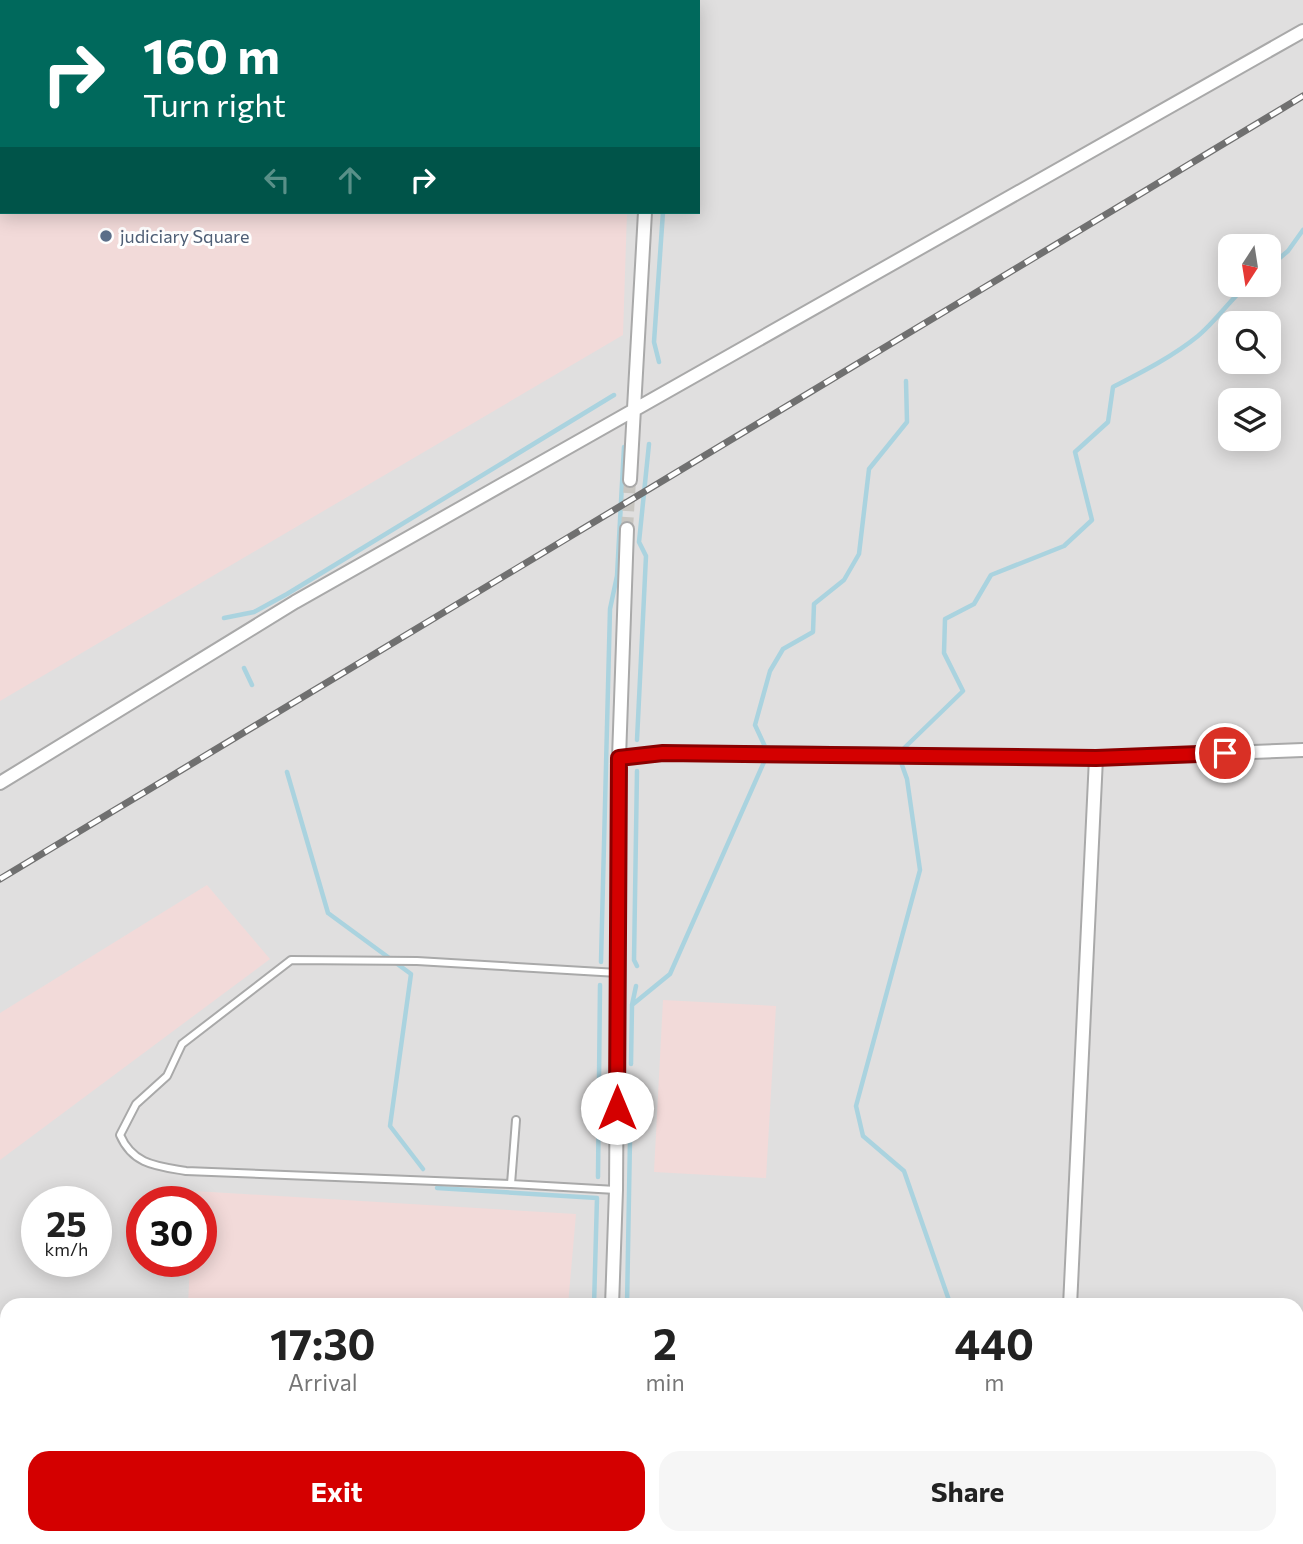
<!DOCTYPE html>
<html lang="en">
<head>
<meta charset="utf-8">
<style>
	:root { --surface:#fff; --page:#f6f6f6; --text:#222; --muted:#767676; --accent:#d40000 }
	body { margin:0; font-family:Commissioner,sans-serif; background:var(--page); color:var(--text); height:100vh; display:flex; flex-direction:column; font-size:26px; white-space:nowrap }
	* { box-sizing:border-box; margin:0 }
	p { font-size:23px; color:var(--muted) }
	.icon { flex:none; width:38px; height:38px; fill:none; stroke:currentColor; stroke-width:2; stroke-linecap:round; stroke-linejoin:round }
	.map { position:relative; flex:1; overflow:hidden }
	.details { position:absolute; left:0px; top:1298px; width:1304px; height:247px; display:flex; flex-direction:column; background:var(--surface); border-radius:21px 21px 0 0; box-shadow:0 4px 18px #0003 }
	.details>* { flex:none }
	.banner { position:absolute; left:0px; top:0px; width:700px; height:214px; box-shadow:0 4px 18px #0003; background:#00695c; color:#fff; overflow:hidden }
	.needle { width:46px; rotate:192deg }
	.tools { position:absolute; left:1218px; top:234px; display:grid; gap:14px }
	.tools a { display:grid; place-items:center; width:63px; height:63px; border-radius:14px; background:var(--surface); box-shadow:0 4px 18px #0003; font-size:35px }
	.speed { position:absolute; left:21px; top:1186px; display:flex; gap:14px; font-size:35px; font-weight:700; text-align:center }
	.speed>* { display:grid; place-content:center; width:91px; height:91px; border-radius:50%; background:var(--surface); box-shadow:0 4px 18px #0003; line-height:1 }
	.speed small { font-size:18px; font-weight:400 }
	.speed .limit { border:10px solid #d22; background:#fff; color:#111 }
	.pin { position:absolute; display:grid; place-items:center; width:60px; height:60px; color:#fff; margin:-30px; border:4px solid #fff; border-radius:50%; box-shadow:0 2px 7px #0007 }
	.me { position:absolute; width:77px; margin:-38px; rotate:0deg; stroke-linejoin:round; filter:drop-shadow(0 0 5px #0008) }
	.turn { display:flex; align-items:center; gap:24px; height:147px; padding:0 28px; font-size:32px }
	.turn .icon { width:91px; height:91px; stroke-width:2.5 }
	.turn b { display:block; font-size:49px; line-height:60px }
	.lanes { display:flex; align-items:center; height:66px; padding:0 28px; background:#0003; justify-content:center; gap:35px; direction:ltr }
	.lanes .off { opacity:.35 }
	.eta { display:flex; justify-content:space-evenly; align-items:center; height:119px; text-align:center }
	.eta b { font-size:42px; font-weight:700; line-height:49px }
	.button { display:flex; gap:14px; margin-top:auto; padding:14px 28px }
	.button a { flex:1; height:80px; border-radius:21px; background:var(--accent); color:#fff; font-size:28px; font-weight:700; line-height:80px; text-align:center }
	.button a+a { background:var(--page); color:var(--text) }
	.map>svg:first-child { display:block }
</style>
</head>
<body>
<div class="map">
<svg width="1303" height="1544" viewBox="0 0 1303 1544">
	<rect width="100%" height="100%" fill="#f2efe9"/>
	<!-- residential -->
	<path fill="#e0dfdf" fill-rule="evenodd" d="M0,0H1303V1544H0ZM2,2H698V212H2ZM1230,247H1269V285H1230ZM1230,324H1269V362H1230ZM1230,401H1269V439H1230ZM37,1202H96V1262H37ZM142,1202H201V1262H142ZM7,1306H1297V1538H7Z"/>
	<!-- commercial -->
	<path fill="#f2dad9" d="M0,0L314,2H2V212H627L623,335L0,701Z
		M207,885L270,959L0,1160V1013Z
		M663,1000L776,1006L766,1178L654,1172Z
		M194,1191L576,1214L568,1305H188L190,1262H201V1202H193Z"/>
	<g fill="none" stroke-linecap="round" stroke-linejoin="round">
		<!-- stream -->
		<path stroke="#aad3df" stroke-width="4.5" d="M1269,267L1288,251L1303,230
			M659,362L654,342L663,212
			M224,618L254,612L287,594L614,395
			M244,668L252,685
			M637,740L646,556L639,542L649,444
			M637,771L634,960L637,966
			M287,772L328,913L411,974L390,1126L423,1169
			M601,962L610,609L617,576L624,447
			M632,1005L670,974L768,753L755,725L770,671L783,649L813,632L814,604L844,580L859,554L869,469L907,422L906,381
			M631,1064L632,1005L636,986
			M598,1177L600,985
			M437,1188L597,1198L594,1306
			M627,1306L631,1083
			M951,1306L904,1171L863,1136L856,1106L920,870L907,779L898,754L963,691L944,653L945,619L974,604L991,575L1064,546L1092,520L1075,452L1108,422L1113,387C1142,372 1172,357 1198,336C1216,321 1229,301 1247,285
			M583,1544L584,1538
			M617,1544V1538
			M990,1544V1538"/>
		<!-- minor-tunnel -->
		<path stroke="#c8c6c1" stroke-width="12" stroke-dasharray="12 6" stroke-linecap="butt" d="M627,529L630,480"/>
		<defs>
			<path id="service" d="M516,1120L511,1184L616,1190
				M511,1184L186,1171C157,1166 133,1165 120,1135L136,1104L167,1076L182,1044L291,960L417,961L618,973
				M0,1538H7"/>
			<path id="minor" d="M597,0L603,2
				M630,480L645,212
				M619,758L662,753H768L1096,758L1303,750
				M0,783L295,602L1303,31
				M612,1306L616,1190L619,758L627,529
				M1070,1306L1096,758
				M600,1544V1538
				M1059,1544V1538"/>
		</defs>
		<!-- service casing -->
		<use href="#service" stroke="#a9a9a9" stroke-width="10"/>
		<!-- minor casing -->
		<use href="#minor" stroke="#a9a9a9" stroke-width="16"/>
		<!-- service -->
		<use href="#service" stroke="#fff" stroke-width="6"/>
		<!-- minor -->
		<use href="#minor" stroke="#fff" stroke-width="12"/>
		<defs>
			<path id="rail" d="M0,879L1303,96"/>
		</defs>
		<!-- rail casing -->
		<use href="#rail" stroke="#707070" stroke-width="7"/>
		<!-- rail -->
		<use href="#rail" stroke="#fff" stroke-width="4.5" stroke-dasharray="13" stroke-linecap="butt"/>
	</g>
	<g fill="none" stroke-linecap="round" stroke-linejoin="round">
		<defs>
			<path id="route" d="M617,1108L619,758L663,753L1096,758L1225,753"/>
		</defs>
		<!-- route casing -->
		<use href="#route" stroke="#8a0000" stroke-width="18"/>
		<!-- route -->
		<use href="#route" stroke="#d40000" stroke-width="12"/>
	</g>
	<!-- markers -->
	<circle fill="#5c6f8a" stroke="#fff" stroke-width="2.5" cx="106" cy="236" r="7"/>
	<g text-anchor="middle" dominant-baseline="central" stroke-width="6" stroke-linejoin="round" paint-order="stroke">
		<!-- service labels -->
		<g font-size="18" fill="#4e5e75" stroke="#fff" text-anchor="start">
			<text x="120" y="236">judiciary Square</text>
		</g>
	</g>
</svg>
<div class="tools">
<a><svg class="needle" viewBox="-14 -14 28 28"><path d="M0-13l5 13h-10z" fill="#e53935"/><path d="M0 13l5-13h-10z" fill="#767676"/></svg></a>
<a><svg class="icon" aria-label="search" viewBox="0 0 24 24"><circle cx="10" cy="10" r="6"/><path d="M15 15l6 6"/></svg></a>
<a><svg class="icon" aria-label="layers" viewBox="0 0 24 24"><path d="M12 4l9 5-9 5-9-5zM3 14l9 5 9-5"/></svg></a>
</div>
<div class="speed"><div>25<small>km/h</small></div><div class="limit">30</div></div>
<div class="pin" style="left:1225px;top:753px;background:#d93025"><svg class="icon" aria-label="arrive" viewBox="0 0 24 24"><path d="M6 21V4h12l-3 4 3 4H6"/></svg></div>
<svg class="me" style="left:617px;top:1108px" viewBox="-20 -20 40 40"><circle r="19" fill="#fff"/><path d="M0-13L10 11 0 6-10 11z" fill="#d40000"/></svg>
<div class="banner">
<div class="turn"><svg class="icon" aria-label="right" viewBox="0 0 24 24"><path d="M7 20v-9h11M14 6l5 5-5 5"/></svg><div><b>160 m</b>Turn right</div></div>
<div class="lanes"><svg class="icon off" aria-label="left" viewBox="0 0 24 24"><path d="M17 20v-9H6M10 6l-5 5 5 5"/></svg><svg class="icon off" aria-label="ahead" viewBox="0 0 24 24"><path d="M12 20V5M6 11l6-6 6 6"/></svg><svg class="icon" aria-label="right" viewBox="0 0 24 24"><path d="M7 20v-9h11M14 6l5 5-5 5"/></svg></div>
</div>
<section class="details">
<div class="eta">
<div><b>17:30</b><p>Arrival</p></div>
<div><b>2</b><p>min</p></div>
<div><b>440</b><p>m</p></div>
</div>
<div class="button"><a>Exit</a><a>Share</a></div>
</section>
</div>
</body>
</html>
